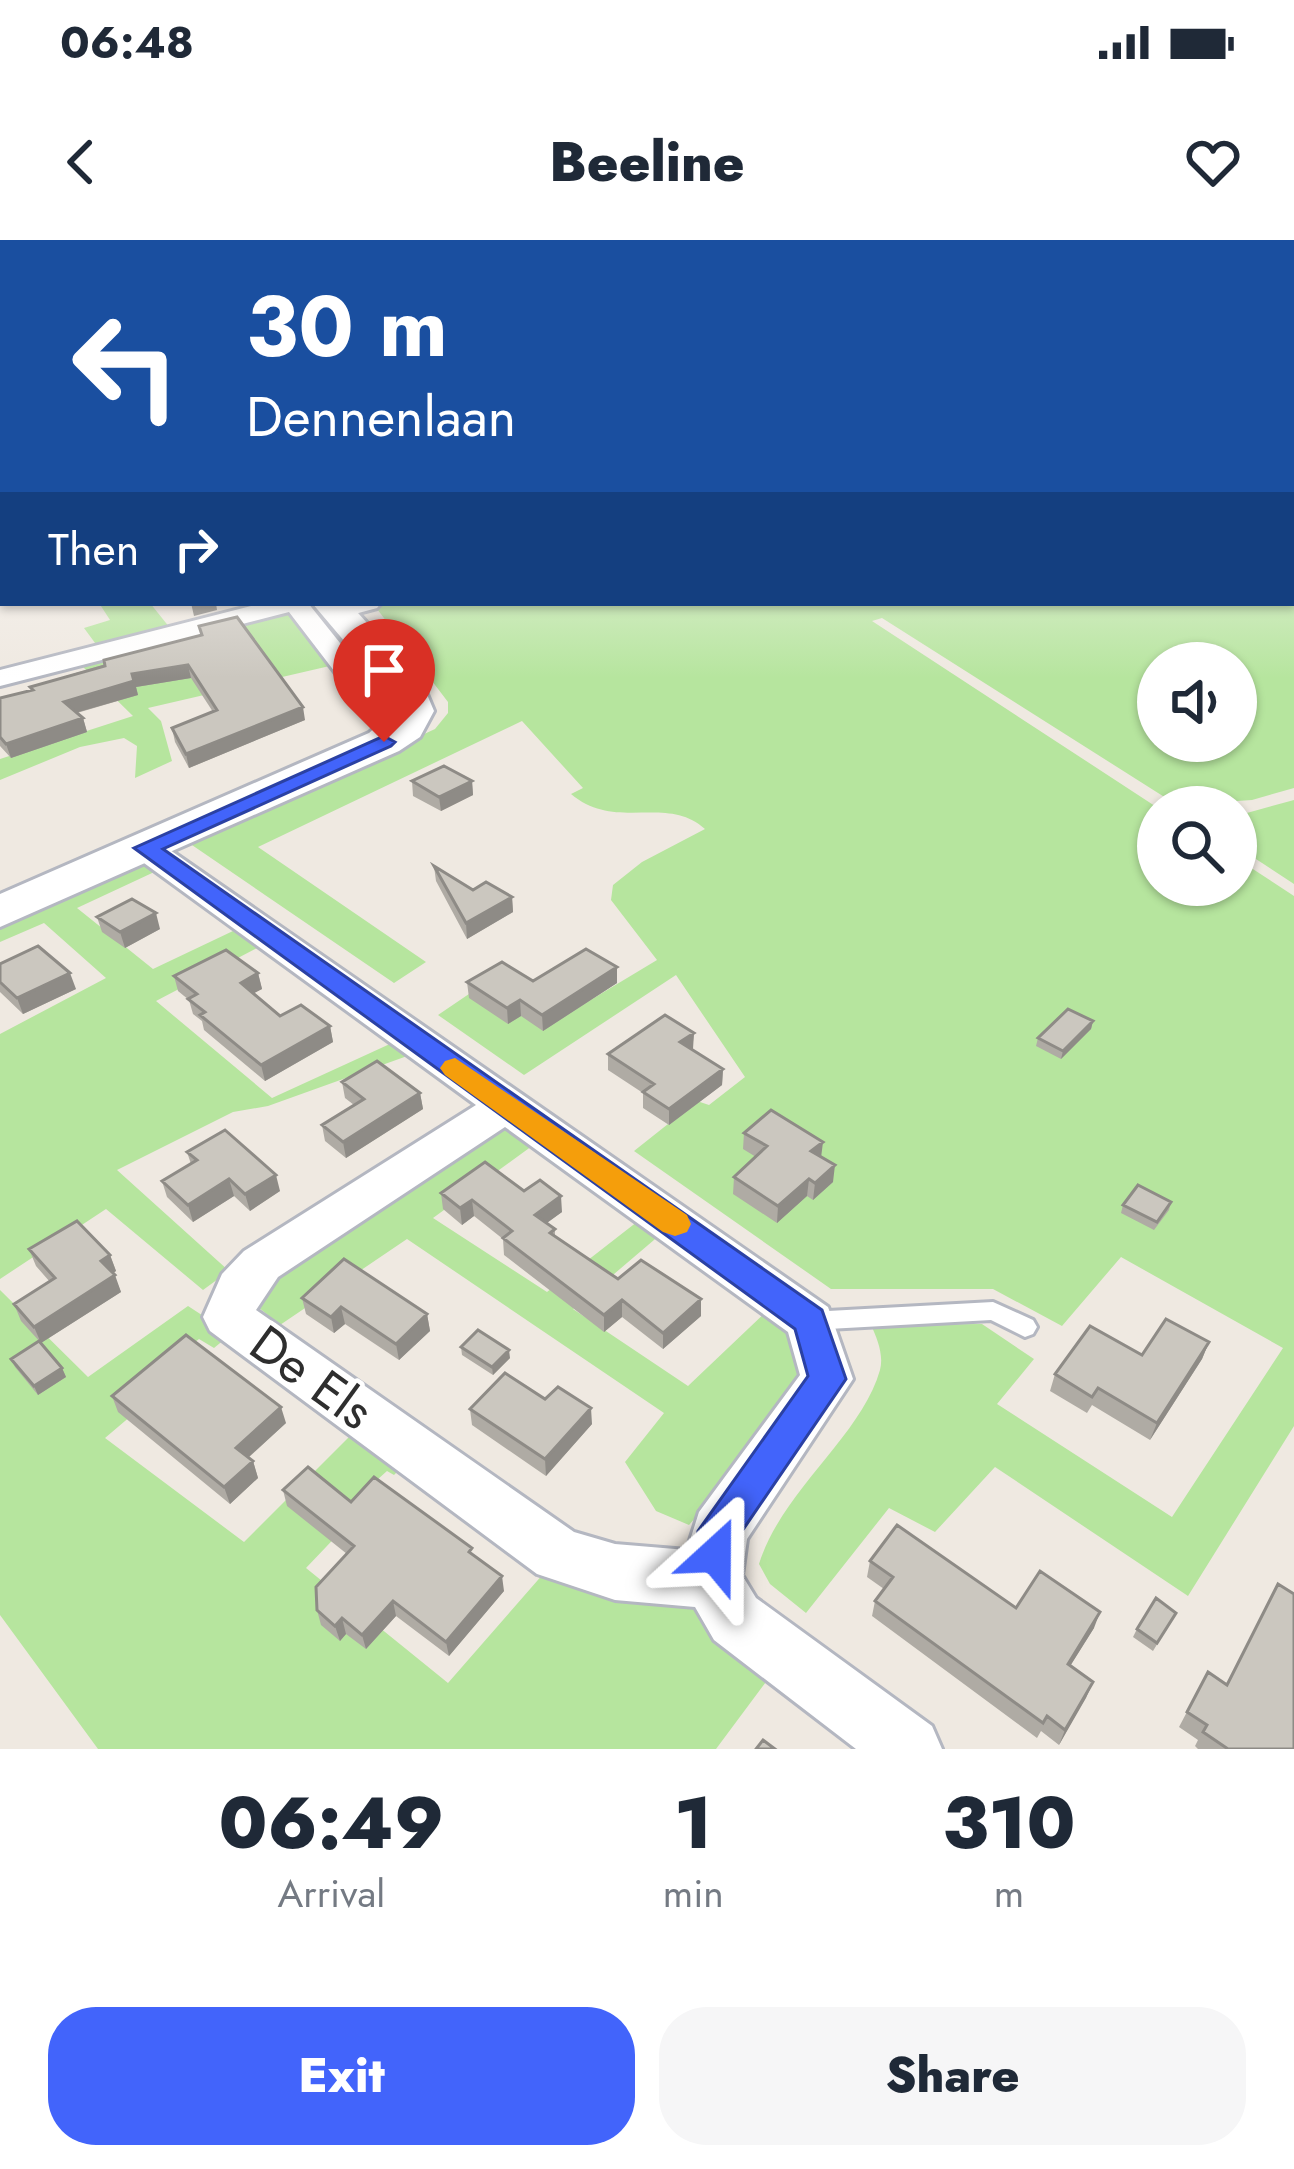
<!DOCTYPE html>
<html lang="en">
<head>
<meta charset="utf-8">
<style>
	:root { --surface:#fff; --page:#f6f6f7; --text:#1f2937; --muted:#747a83; --accent:#4264fb }
	body { margin:0; font-family:Jost,sans-serif; background:var(--page); color:var(--text); height:100vh; display:flex; flex-direction:column; font-size:45px; white-space:nowrap }
	* { box-sizing:border-box; margin:0 }
	p { font-size:39px; color:var(--muted) }
	.icon { flex:none; width:66px; height:66px; fill:none; stroke:currentColor; stroke-width:2; stroke-linecap:round; stroke-linejoin:round }
	.map { position:relative; height:1509px; overflow:hidden }
	.details { display:flex; flex-direction:column; background:var(--surface); flex:1 }
	.details>* { flex:none }
	.guide { position:absolute; left:0px; top:0px; width:1296px; height:366px; box-shadow:0 3px 9px #0004; background:#1a4fa0; color:#fff; overflow:hidden }
	.buttons { position:absolute; left:1137px; top:402px; display:grid; gap:24px }
	.buttons a { display:grid; place-items:center; width:120px; height:120px; border-radius:50%; background:var(--surface); box-shadow:0 3px 9px #0004; font-size:60px }
	.pin { position:absolute; display:grid; place-items:center; width:102px; height:102px; color:#fff; margin:-123px -51px; border-radius:50% 50% 50% 0; rotate:-45deg; box-shadow:0 0 12px #0007 }
	.pin .icon { rotate:45deg }
	.me { position:absolute; width:132px; margin:-66px; rotate:24deg; stroke-linejoin:round; filter:drop-shadow(0 0 9px #0008) }
	.turn { display:flex; align-items:center; gap:42px; height:252px; padding:0 48px; font-size:54px }
	.turn .icon { width:156px; height:156px; stroke-width:2.5 }
	.turn b { display:block; font-size:84px; line-height:102px }
	.then { display:flex; align-items:center; height:114px; padding:0 48px; background:#0003; gap:24px; font-size:45px }
	.eta { display:flex; justify-content:space-evenly; align-items:center; height:204px; text-align:center }
	.eta b { font-size:72px; font-weight:800; line-height:84px }
	.primary-button { display:flex; gap:24px; margin-top:auto; padding:24px 48px }
	.primary-button a { flex:1; height:138px; border-radius:48px; background:var(--accent); color:#fff; font-size:48px; font-weight:800; line-height:138px; text-align:center }
	.primary-button a+a { background:var(--page); color:var(--text) }
	.status { display:flex; justify-content:space-between; align-items:center; height:84px; padding:0 60px; background:var(--surface); direction:ltr }
	.status svg { height:33px; fill:currentColor }
	header { display:flex; justify-content:space-between; align-items:center; height:156px; padding:0 48px; background:var(--surface); font-size:54px; font-weight:800 }
	.map>svg:first-child { display:block }
</style>
</head>
<body>
<div class="status"><b>06:48</b><svg viewBox="0 0 49 12"><path d="M0 12V9h3v3zM5 12V6h3v6zM10 12V3h3v9zM15 12V0h3v12zM26 1h20v11H26zM47 4h2v5h-2z"/></svg></div>
<header><svg class="icon" aria-label="back" viewBox="0 0 24 24"><path d="M15 5l-7 7 7 7"/></svg>Beeline<svg class="icon" aria-label="heart" viewBox="0 0 24 24"><path d="M12 20l-8-8c-3-5 5-10 8-4 3-6 11-1 8 4z"/></svg></header>
<div class="map">
<svg width="1294" height="1509" viewBox="0 0 1294 1509">
	<rect width="100%" height="100%" fill="#efe9e1"/>
	<!-- green -->
	<path fill="#b6e59e" fill-rule="evenodd" d="M1294,317V548L1252,560L1177,565L882,378L872,381L1158,568V645H1236V618L1294,656V1186L1188,1356L995,1227L935,1292L889,1268L806,1373L770,1344L759,1324C782,1250 861,1197 880,1130C884,1115 877,1098 871,1085L982,1084L1034,1119L997,1164L1172,1277L1283,1108L1121,1017L1062,1086L993,1049H831L634,911L697,861L709,865L745,837L676,735L524,835L438,775L491,739L559,779L657,720L611,660L613,645L642,622L705,589C666,554 616,592 571,554L583,548L522,481L258,607L426,722L394,743L189,603L435,489L448,473V462L374,365L383,363H1293ZM1158,423H1236V501H1158Z
		M99,363H150L170,388L98,407L84,388L110,380Z
		M294,368L347,422L148,468L161,481L172,521L135,538L137,506L124,498L80,507L0,540V519L133,476L81,425Z
		M1294,560V644L1236,606V576Z
		M153,619L165,627L77,668L153,729L233,691L257,708L156,761L272,858L392,803L410,815L268,866L233,872L117,930L229,1031L203,1050L106,969L0,1039V794L106,738L44,683L0,702V687Z
		M502,885L532,906L433,978L547,1052L642,978L661,994L573,1069L688,1146L771,1067L794,1084L814,1131L778,1183L689,1285L656,1271L625,1222L664,1173L407,999L280,1085L247,1058Z
		M0,1050L88,1137L188,1066L231,1094L214,1108L199,1099L131,1151L145,1164L105,1198L244,1302L363,1183L413,1216L394,1235L387,1231L337,1276L346,1286L306,1328L448,1443L551,1325L704,1364L777,1427L716,1509H98L0,1375Z"/>
	<g fill="none" stroke-linecap="round" stroke-linejoin="round">
		<defs>
			<path id="lane" d="M993,1062L1033,1080L1037,1087L1033,1094L1025,1097L991,1080L810,1090L802,1088L798,1081L802,1074L810,1072Z"/>
			<path id="street" d="M1293,305H1294V320H1293Z
				M263,363H308L384,458L388,464L384,470H364L289,372L0,446V430Z
				M337,363H381L377,368L336,379L327,376L323,371L327,366Z
				M145,598L157,601L828,1067L853,1139L747,1299L742,1335L756,1358L932,1486L942,1509H856L714,1400L695,1367L615,1360L537,1334L210,1091L203,1077L222,1034L244,1011L476,865L133,615L128,608L133,601ZM505,887L788,1092L800,1135L699,1272L687,1310L615,1304L574,1292L256,1070L278,1037Z"/>
			<path id="secondary" d="M312,363H349L423,445L434,471L420,497L399,511L0,687V654L369,493L394,471L390,455Z"/>
		</defs>
		<!-- lane casing -->
		<use href="#lane" stroke="#b4b7c1" stroke-width="6"/>
		<!-- street casing -->
		<use href="#street" stroke="#b4b7c1" stroke-width="6"/>
		<!-- secondary casing -->
		<use href="#secondary" stroke="#b4b7c1" stroke-width="6"/>
		<!-- lane -->
		<use href="#lane" fill="#fff" fill-rule="evenodd"/>
		<!-- street -->
		<use href="#street" fill="#fff" fill-rule="evenodd"/>
		<!-- secondary -->
		<use href="#secondary" fill="#fff" fill-rule="evenodd"/>
	</g>
	<!-- wall -->
	<path fill="#afaba4" d="M199,386L305,480L189,528L175,502L172,488L213,472L191,438L136,447L138,455L77,473L83,478L87,492L11,518L0,506V458L31,451L30,447L201,395Z
		M412,541H472L473,555L441,571L413,556Z
		M434,626L473,650L512,657L513,672L467,699L436,641Z
		M97,677L160,689L125,708L102,692Z
		M0,724L76,749L23,774L0,752Z
		M617,727V743L543,791L521,776L508,784L469,758L467,742L533,741Z
		M258,733L262,749L253,753L280,776L330,786L333,802L265,841L204,790L202,781L193,774L189,760L178,751L174,736Z
		M1093,781L1091,789L1061,819L1036,806L1038,798Z
		M694,793L692,810L723,829L722,845L669,885L643,868V853L608,830V814Z
		M342,842L420,853L423,869L346,918L325,901L322,885L354,865L345,858Z
		M744,893L821,917L833,942L813,960L807,956L777,983L733,954L734,937L756,917L743,909Z
		M187,912L280,951L250,971L234,956L193,982L167,957L162,941L191,924Z
		M524,951L562,972L546,983L555,989V997L618,1039L701,1059V1076L663,1109L622,1077L604,1092L504,1015L503,999L474,976L462,985L443,969L441,953Z
		M1171,962L1169,970L1154,990L1121,973L1123,965Z
		M29,1009L110,1015L116,1031L113,1033L121,1052L41,1103L21,1081L14,1064L50,1042L36,1026Z
		M302,1058L427,1074L430,1091L399,1120L345,1084L334,1093L306,1074Z
		M1209,1102L1202,1119L1150,1200L1092,1165L1087,1173L1050,1151L1055,1134Z
		M461,1107L510,1118L493,1135L462,1115Z
		M11,1119L62,1128L66,1137L38,1155L15,1127Z
		M112,1156L286,1183L248,1218L253,1221L258,1238L230,1264L118,1172Z
		M545,1159L592,1184L546,1236L472,1185L470,1169Z
		M283,1250L351,1262L473,1315L504,1351L449,1416L396,1376L366,1409L346,1394L340,1401L321,1385L317,1370L347,1314L287,1266Z
		M870,1321L1016,1368L1094,1388L1070,1426L1093,1442L1059,1505L1041,1491L1037,1498L872,1376L875,1361L884,1349L867,1337Z
		M1176,1373L1153,1411L1133,1397L1137,1389Z
		M1208,1432L1294,1509H1198L1195,1506L1198,1500L1179,1487Z"/>
	<!-- shaded-wall -->
	<path fill="#8e8b86" d="M191,363H216L217,370L194,376Z
		M188,425L191,438L136,447L138,455L68,475L64,462L132,434Z
		M303,467L305,480L189,528L186,514Z
		M83,478L87,492L11,518L6,504Z
		M472,541L473,555L441,571L439,557Z
		M512,657L513,672L467,699L466,683Z
		M156,673L160,689L125,708L120,692Z
		M617,727V743L543,791L542,775Z
		M70,733L76,749L23,774L17,758Z
		M258,733L262,749L245,758L241,743Z
		M520,760L521,776L508,784L507,768Z
		M1093,781L1091,789L1061,819L1063,811Z
		M330,786L333,802L265,841L261,825Z
		M694,793L693,809L680,818V802Z
		M723,829L722,845L669,885V869Z
		M420,853L423,869L346,918L343,902Z
		M823,902L821,918L811,911Z
		M835,925L833,942L813,960L815,943Z
		M276,935L280,951L250,971L245,954Z
		M229,939L234,956L193,982L188,965Z
		M809,939L807,956L777,983L778,966Z
		M561,956L562,972L536,991L535,975Z
		M472,960L474,976L462,985L460,968Z
		M110,1015L116,1031L107,1037L101,1021Z
		M115,1035L121,1052L41,1103L34,1087Z
		M701,1059V1076L663,1109V1093Z
		M622,1060V1077L604,1092V1075Z
		M341,1067L345,1084L334,1093L331,1077Z
		M427,1074L430,1091L399,1120L396,1104Z
		M1209,1102L1202,1119L1150,1200L1157,1183Z
		M509,1110L510,1118L493,1135L492,1127Z
		M62,1128L66,1137L38,1155L34,1146Z
		M281,1167L286,1183L241,1224L236,1208Z
		M591,1168L592,1184L546,1236L545,1219Z
		M253,1221L258,1238L230,1264L224,1247Z
		M502,1336L504,1351L449,1416L446,1402Z
		M393,1361L396,1376L366,1409L362,1395Z
		M1100,1372L1094,1388L1062,1439L1068,1424Z
		M342,1378L346,1394L340,1401L335,1386Z
		M1093,1442L1086,1458L1059,1505L1065,1490Z"/>
	<!-- building -->
	<path fill="#cbc7bf" stroke="#8e8b86" stroke-width="3" d="M237,377L303,467L186,514L172,488L217,470L188,425L132,434L134,441L64,462L83,478L6,504L0,497V458L33,450L30,447L105,426L104,420L202,395L199,386Z
		M444,526L472,541L439,557L412,541Z
		M434,626L473,650L486,642L512,657L466,683Z
		M132,659L156,673L120,692L97,677Z
		M38,706L70,733L17,758L0,742V724Z
		M586,709L617,727L542,775L520,760L507,768L467,742L502,722L533,741Z
		M226,710L258,733L241,743L280,776L301,765L330,786L261,825L200,775L205,772L188,759L197,754L174,736Z
		M1068,769L1093,781L1063,811L1038,798Z
		M665,775L694,793L680,802L723,829L669,869L643,852L654,844L608,814Z
		M377,821L420,853L343,902L322,885L364,859L342,842Z
		M771,870L823,902L811,911L835,925L815,943L809,939L778,966L734,937L767,906L744,893Z
		M225,890L276,935L245,954L229,939L188,965L162,941L197,920L187,912Z
		M485,922L524,951L540,940L561,956L535,975L555,989L550,993L618,1039L641,1020L701,1059L663,1093L622,1060L604,1075L503,998L512,991L472,960L460,968L441,953Z
		M1138,945L1171,962L1157,982L1123,965Z
		M77,981L110,1015L101,1021L115,1035L34,1087L14,1064L55,1038L29,1009Z
		M344,1019L427,1074L396,1104L341,1067L331,1077L302,1058Z
		M1166,1079L1209,1102L1157,1183L1098,1148L1092,1157L1055,1134L1090,1086L1142,1115Z
		M478,1090L509,1110L492,1127L461,1107Z
		M186,1095L281,1167L236,1208L253,1221L224,1247L112,1156Z
		M39,1101L62,1128L34,1146L11,1119Z
		M505,1133L545,1159L558,1147L591,1168L545,1219L470,1169Z
		M308,1227L351,1262L374,1237L472,1308L469,1312L502,1336L446,1402L393,1361L362,1395L342,1378L335,1386L317,1370L316,1347L354,1306L283,1250Z
		M897,1285L1016,1368L1040,1331L1100,1372L1068,1424L1093,1442L1065,1490L1047,1476L1043,1483L875,1361L893,1337L870,1321Z
		M1278,1344L1294,1354V1509H1228L1203,1492L1207,1485L1187,1472L1208,1432L1227,1445Z
		M1156,1358L1176,1373L1157,1403L1137,1389Z
		M763,1500L775,1509H756Z"/>
	<!-- sky -->
	<linearGradient id="sky" x2="0" y2="1"><stop stop-color="#7abfeb"/><stop offset="0.52" stop-color="#f8f5f2"/><stop offset="1" stop-color="#f8f5f2" stop-opacity="0"/></linearGradient>
	<rect width="1294" height="438" fill="url(#sky)"/>
	<!-- route -->
	<path fill="#4264fb" stroke="#2b41a3" stroke-width="3" d="M384,496L395,502L391,506L163,609L822,1070L846,1139L738,1297L730,1329L715,1334L701,1329L695,1315L698,1291L808,1136L795,1089L134,608Z"/>
	<!-- slow -->
	<path fill="#f59e0b" d="M455,818L687,975L691,984L687,992L675,996L663,992L445,835L440,828L445,821Z"/>
	<g text-anchor="middle" dominant-baseline="central" stroke-width="9" stroke-linejoin="round" paint-order="stroke">
		<!-- near-street labels -->
		<g font-size="51" fill="#2e2e2e" stroke="#fff">
			<text transform="translate(312 1137) rotate(36)">De Els</text>
		</g>
	</g>
</svg>
<div class="buttons">
<a><svg class="icon" aria-label="sound" viewBox="0 0 24 24"><path d="M4 9h4l5-4v14l-5-4H4zM17 9q2 3 0 6"/></svg></a>
<a><svg class="icon" aria-label="search" viewBox="0 0 24 24"><circle cx="10" cy="10" r="6"/><path d="M15 15l6 6"/></svg></a>
</div>
<div class="pin" style="left:384px;top:502px;background:#d93025"><svg class="icon" aria-label="arrive" viewBox="0 0 24 24"><path d="M6 21V4h12l-3 4 3 4H6"/></svg></div>
<svg class="me" style="left:715px;top:1315px" viewBox="-20 -20 40 40"><path d="M0-17L14 15 0 8-14 15z" fill="#4264fb" stroke="#fff" stroke-width="4"/></svg>
<div class="guide">
<div class="turn"><svg class="icon" aria-label="left" viewBox="0 0 24 24"><path d="M17 20v-9H6M10 6l-5 5 5 5"/></svg><div><b>30 m</b>Dennenlaan</div></div>
<div class="then">Then<svg class="icon" aria-label="right" viewBox="0 0 24 24"><path d="M7 20v-9h11M14 6l5 5-5 5"/></svg></div>
</div>
</div>
<section class="details">
<div class="eta">
<div><b>06:49</b><p>Arrival</p></div>
<div><b>1</b><p>min</p></div>
<div><b>310</b><p>m</p></div>
</div>
<div class="primary-button"><a>Exit</a><a>Share</a></div>
</section>
</body>
</html>
